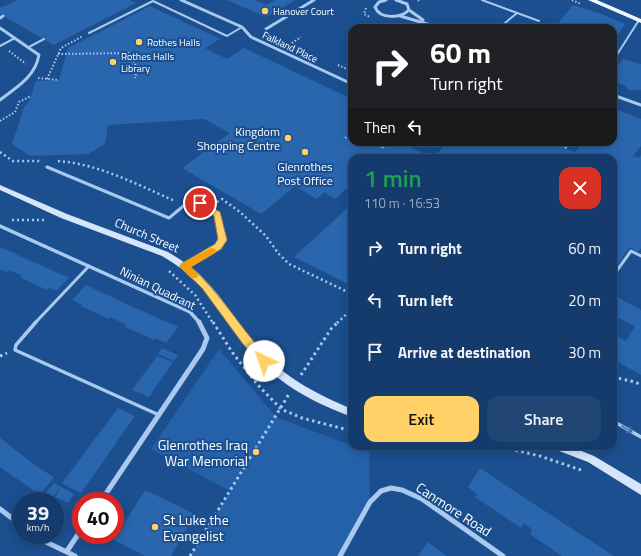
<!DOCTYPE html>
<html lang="en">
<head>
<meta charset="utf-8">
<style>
	:root { --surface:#143b6b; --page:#214673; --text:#f1f3f6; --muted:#9dadc1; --line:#33557e; --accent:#ffd166 }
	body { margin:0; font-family:"Titillium Web",sans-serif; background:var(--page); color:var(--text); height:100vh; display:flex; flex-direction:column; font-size:15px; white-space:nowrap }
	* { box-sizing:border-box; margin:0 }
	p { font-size:13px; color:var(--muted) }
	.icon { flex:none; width:22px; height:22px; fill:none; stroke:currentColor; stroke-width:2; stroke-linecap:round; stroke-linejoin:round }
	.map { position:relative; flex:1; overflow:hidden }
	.panel { position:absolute; left:348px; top:154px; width:269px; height:296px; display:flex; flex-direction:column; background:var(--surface); border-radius:12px; box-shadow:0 2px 10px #0003,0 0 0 1px var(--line) }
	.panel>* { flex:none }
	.guide { position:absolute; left:348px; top:24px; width:269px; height:122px; border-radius:12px; box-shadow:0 2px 10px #0003,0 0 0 1px var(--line); background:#202124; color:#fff; overflow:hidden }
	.speed { position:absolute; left:12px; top:492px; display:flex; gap:8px; font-size:20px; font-weight:700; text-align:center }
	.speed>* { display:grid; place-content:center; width:52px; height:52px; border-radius:50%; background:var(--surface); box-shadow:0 2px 10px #0003,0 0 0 1px var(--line); line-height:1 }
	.speed small { font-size:10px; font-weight:400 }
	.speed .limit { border:6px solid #d22; background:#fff; color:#111 }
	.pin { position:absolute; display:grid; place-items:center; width:34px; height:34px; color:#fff; margin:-17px; border:2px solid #fff; border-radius:50%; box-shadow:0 1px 4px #0007 }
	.me { position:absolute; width:44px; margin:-22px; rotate:318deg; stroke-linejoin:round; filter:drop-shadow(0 0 3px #0008) }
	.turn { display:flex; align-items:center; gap:14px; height:84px; padding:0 16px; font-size:18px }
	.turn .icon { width:52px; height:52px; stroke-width:2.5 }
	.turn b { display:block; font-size:28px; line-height:34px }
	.then { display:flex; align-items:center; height:38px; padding:0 16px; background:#0003; gap:8px; font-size:15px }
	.round { display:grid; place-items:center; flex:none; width:42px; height:42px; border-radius:12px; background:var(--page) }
	.head { display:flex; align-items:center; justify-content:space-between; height:68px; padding:0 16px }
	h1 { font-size:24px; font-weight:600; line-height:30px; color:#1e9e55 }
	.action { display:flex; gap:8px; margin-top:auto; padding:8px 16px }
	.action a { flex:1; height:46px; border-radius:12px; background:var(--accent); color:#111; font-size:16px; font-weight:600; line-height:46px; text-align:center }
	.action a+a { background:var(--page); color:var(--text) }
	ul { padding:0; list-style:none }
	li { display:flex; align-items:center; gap:12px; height:52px; padding:0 16px }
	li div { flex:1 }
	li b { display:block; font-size:15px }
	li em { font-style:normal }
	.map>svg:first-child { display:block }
</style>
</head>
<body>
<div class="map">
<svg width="641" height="556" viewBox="0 0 641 556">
	<rect width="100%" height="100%" fill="#1b4f8f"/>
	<!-- green -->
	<path fill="#2461a8" d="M219,349L276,417L369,452L370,501L340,556H190L230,491L151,449Z"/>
	<!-- building -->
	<path fill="#2a66ad" d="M18,0H130L136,3L54,45L0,14V8Z
		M227,0H254L266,5L275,0H296L266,17Z
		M573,5L601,14L625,24L613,43V28L555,27Z
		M150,6L220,39L205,48L227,59L244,48L352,99V142H410L412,148L432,158L449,142H556L554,143L575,152L584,142H613V108L641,119V146L633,156L639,158L641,155V248L638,252L629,247L613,272V158H352V188L349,186L335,199L324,192L317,199L295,186L261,214L182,168L230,133L204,119L108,125L105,144L88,154L30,156L12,144L25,105L28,104L36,81L59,80L68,48Z
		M622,59L641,64V90H628L626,86L614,82L616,79H613V75Z
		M352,204V286L294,257Z
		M0,247L29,260L69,278L56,291L49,288L47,290L21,278L22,276L9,270L7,272L0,269Z
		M86,285L131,306L178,327L166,343L155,338L154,340L125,327L127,325L110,317L108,319L81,306L82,305L72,300Z
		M615,296L641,310V375L613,359V334L626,341L635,326L613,315V300Z
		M162,348L178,355L174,361L158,354Z
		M157,356L173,362L149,397L132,390Z
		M118,408L135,416L81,493L63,484L62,483Z
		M0,438L39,468L54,477L40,495L0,467Z
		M480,468L534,504L614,556H562L530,534L532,529L523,523L521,528L475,497L477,494L468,487Z
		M54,483L61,487L49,501L42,497Z
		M61,487L74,494L68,503L55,497Z
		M145,490L195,514L171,556H145L114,540Z
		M428,542L446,556H418Z"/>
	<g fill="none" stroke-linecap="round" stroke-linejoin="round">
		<!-- path-far2 -->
		<path stroke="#a9c9ee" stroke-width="2" stroke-dasharray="1.5 2" stroke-linecap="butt" d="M418,0L420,1
			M572,0L581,4
			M366,8L364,14L370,17
			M289,45L301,37
			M9,51L26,64
			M58,54L130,53L137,68L135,78
			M338,65L349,70
			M38,78L59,80
			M47,79L61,48L83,36
			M0,121L15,112L19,102L31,96
			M345,138L352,133"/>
		<!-- path-far1 -->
		<path stroke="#a9c9ee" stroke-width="2.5" stroke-dasharray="2 3" stroke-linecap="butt" d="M373,142L382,147L408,142
			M565,148L571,142
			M0,152L13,161H41
			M58,161C99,164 138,185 175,201
			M217,202L222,199L240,212L266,236L278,253L289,264L352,294
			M12,220H45
			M169,271L195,295L213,323
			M337,323L352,309"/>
		<!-- path -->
		<path stroke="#a9c9ee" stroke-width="3" stroke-dasharray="2.5 3.5" stroke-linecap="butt" d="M213,322L232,352L257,384L281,409L302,418L352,431
			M0,356L7,353
			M301,375L331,329L338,322
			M613,377L635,382L641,385
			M498,446L540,456L581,470
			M190,556L289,394"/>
		<!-- lane-far2 -->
		<path stroke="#a9c9ee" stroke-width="2" d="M482,0L539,21
			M499,28L517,13
			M89,33L153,1L227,36L242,27
			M0,46L15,38
			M29,47L44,39
			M613,61L639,20"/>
		<!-- lane-far1 -->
		<path stroke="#a9c9ee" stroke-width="3" d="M47,167L169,218L193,198L217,214L223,240
			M613,276L631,251L641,256
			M35,323L89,266"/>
		<!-- lane -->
		<path stroke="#a9c9ee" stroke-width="3.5" d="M36,322L16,345L15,350L159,415
			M613,421L641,437"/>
		<!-- street-far2 -->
		<path stroke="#a9c9ee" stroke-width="3" d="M181,0L242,27L251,37L352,84
			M386,0L379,2L375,7C380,20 401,18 409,10
			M396,0L407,4L409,10
			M409,10L423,20
			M400,16L441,28
			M0,18L3,16
			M0,28L39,55C35,77 17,87 0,100
			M266,29L314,0
			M613,95L641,105"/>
		<!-- street-far1 -->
		<path stroke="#a9c9ee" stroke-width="3.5" d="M0,226L190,312L200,323
			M185,267L210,252L223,240"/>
		<!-- street -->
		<path stroke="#a9c9ee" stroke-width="5" d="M101,501L203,349L207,338L199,322
			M0,509L21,525
			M36,535L46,542L75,556
			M67,551L81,530
			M340,556L370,502L381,491L391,488L402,490L422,499L503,556"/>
		<!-- secondary -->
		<path fill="#d6e6fa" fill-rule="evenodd" d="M0,185L67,214L168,252C181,260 194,268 204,279C226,301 240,328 260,351C286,378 318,395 352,409V417C315,403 281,386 255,356C234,334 220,306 199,283C188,272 175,264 162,256L61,218L0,190Z
			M552,446H569L594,456L641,484V495L588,462L554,449Z"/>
		<!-- primary -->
		<path fill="#f0f6ff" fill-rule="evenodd" d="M588,0H597L641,19V23Z"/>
	</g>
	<!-- one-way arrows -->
	<defs><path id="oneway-shaft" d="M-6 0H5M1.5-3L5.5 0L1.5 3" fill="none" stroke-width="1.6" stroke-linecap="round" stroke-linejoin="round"/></defs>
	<use stroke="#4674ac" href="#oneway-shaft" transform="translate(627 429) rotate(30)"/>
	<!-- route -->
	<path fill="#ffd166" stroke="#a68842" d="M200,200L220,212L227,240L221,249L191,267C221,294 241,329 268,358L270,361L268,364L264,365L261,364L243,344L202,288L180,267L181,264L215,244L218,239L214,216L197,205L196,203Z"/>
	<!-- slow -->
	<path fill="#f59e0b" d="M211,248L215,249L216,251L215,253L191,267L198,275L197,278H191L180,267L181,264Z"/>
	<!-- markers -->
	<g fill="#ffd166" stroke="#1b4f8f" stroke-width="1.5">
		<circle cx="265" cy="11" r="4"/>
		<circle cx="139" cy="42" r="4"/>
		<circle cx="113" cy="62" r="4"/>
		<circle cx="288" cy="138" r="4"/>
		<circle cx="305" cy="152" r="4"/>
		<circle cx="256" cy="452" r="4"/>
		<circle cx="155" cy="527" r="4"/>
	</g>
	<g text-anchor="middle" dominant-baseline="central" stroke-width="4" stroke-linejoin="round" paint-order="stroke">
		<!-- far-poi labels -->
		<g font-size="10" fill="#fff" stroke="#1b4f8f" text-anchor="start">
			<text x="273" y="11">Hanover Court</text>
			<text x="147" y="42">Rothes Halls</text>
			<text x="121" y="56">Rothes Halls<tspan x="121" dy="12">Library</tspan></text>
		</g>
		<!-- far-street labels -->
		<g font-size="10" fill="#fff" stroke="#1b4f8f">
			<text transform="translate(290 47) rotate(25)">Falkland Place</text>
		</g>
		<!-- poi labels -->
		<g font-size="12" fill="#fff" stroke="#1b4f8f" text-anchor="end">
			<text x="280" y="131">Kingdom<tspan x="280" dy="14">Shopping Centre</tspan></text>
			<text x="305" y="166" text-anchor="middle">Glenrothes<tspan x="305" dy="14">Post Office</tspan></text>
		</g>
		<!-- street labels -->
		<g font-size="12" fill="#fff" stroke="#1b4f8f">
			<text transform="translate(147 235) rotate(23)">Church Street</text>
			<text transform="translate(158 288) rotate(26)">Ninian Quadrant</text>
		</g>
		<!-- near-poi labels -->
		<g font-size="14" fill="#fff" stroke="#1b4f8f" text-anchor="end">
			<text x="248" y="444">Glenrothes Iraq<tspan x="248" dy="16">War Memorial</tspan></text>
			<text x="163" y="519" text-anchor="start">St Luke the<tspan x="163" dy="16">Evangelist</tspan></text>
		</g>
		<!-- near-street labels -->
		<g font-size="14" fill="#fff" stroke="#1b4f8f">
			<text transform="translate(454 509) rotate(33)">Canmore Road</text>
		</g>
	</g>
</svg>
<div class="speed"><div>39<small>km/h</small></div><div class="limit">40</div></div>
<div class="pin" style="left:200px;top:203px;background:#d93025"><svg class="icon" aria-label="arrive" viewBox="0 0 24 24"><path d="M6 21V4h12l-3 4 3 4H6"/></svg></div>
<svg class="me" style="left:264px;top:361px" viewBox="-20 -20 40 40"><circle r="19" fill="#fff"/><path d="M0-13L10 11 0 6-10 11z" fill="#ffd166"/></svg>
<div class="guide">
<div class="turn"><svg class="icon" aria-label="right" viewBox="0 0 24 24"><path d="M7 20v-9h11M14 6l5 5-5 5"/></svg><div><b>60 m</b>Turn right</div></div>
<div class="then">Then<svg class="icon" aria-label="left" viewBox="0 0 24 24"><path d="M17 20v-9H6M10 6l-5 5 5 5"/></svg></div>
</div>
<section class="panel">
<div class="head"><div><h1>1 min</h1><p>110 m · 16:53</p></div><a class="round" style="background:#d93025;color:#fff"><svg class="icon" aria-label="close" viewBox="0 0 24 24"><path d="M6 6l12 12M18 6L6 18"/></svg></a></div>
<ul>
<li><svg class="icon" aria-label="right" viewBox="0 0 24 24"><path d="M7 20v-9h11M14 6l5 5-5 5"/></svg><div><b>Turn right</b></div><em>60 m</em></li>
<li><svg class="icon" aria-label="left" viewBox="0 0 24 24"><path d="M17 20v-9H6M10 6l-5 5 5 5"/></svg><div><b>Turn left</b></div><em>20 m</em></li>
<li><svg class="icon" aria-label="arrive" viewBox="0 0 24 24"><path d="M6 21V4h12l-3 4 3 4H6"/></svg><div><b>Arrive at destination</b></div><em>30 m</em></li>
</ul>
<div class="action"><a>Exit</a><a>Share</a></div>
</section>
</div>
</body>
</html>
